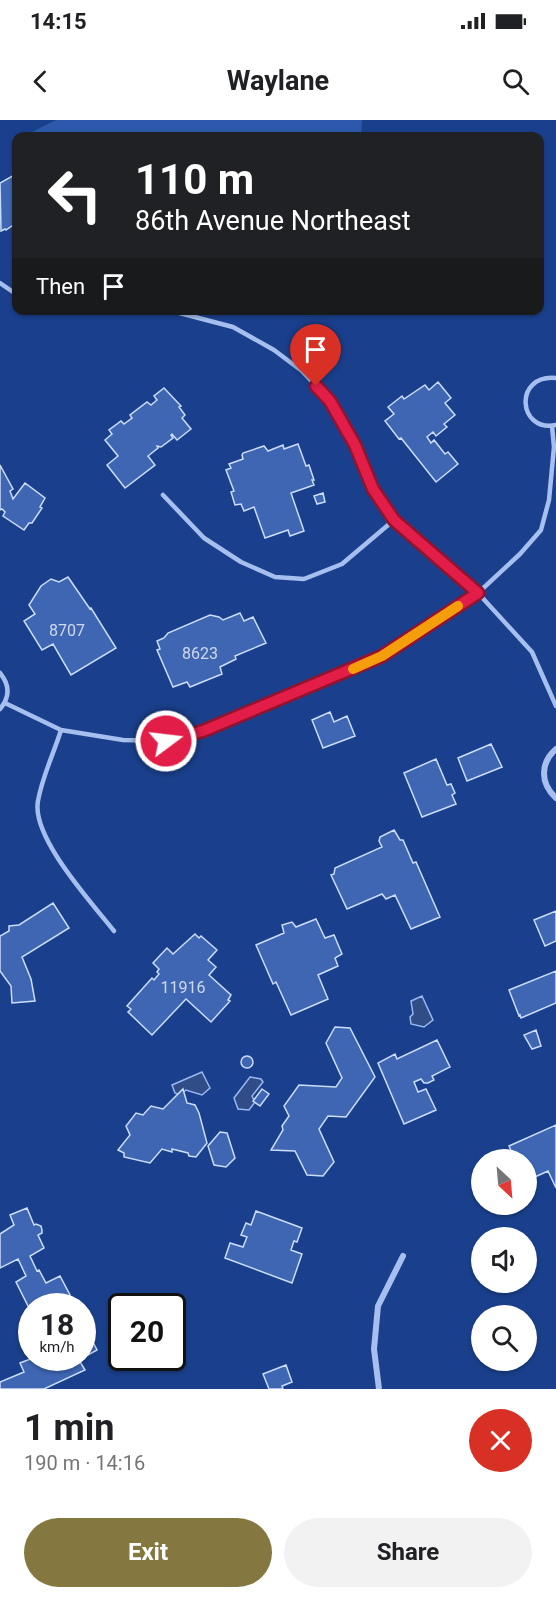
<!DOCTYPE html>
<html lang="en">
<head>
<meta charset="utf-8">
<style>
	:root { --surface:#fff; --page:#f2f2f2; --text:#202124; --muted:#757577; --accent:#847840 }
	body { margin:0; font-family:Roboto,sans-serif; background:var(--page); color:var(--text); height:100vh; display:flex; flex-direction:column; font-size:22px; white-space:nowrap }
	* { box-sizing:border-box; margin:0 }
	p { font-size:20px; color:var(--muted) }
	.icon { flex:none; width:33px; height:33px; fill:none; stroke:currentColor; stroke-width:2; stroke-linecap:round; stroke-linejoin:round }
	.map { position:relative; height:1269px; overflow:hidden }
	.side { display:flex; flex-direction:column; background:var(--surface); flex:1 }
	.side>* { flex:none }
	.hud { position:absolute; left:12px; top:12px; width:532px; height:183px; border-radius:12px; box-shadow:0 2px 4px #0004; background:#202124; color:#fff; overflow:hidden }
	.needle { width:39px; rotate:154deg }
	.fabs { position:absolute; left:471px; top:1029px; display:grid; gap:12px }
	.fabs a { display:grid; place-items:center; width:66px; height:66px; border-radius:50%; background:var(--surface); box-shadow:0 2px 4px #0004; font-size:30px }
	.speed { position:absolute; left:18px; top:1173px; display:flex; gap:12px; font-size:30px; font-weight:700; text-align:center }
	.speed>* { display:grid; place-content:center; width:78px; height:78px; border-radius:50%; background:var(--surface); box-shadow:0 2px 4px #0004; line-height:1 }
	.speed small { font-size:15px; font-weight:400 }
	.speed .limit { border:3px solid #111; border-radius:9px; background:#fff; color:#111 }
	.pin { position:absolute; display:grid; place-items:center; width:51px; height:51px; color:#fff; margin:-62px -26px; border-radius:50% 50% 50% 0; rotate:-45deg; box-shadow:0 0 6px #0007 }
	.pin .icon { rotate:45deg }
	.me { position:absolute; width:66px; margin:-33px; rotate:75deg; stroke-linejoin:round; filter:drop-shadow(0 0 4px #0008) }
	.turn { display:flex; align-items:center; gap:21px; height:126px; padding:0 24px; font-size:27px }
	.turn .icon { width:78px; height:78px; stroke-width:2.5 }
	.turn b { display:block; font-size:42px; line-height:51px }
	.then { display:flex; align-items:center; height:57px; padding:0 24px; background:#0003; gap:12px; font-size:22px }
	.round { display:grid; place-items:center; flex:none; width:63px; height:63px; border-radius:32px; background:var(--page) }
	.summary { display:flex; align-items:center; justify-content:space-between; height:102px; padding:0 24px }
	h1 { font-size:36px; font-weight:700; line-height:45px }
	.primary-button { display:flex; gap:12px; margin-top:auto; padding:12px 24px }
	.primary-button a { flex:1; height:69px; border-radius:36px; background:var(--accent); color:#fff; font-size:24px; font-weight:700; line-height:69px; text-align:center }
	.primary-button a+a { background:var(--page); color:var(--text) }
	.status { display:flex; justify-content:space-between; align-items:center; height:42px; padding:0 30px; background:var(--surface); direction:ltr }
	.status svg { height:16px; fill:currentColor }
	header { display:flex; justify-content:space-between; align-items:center; height:78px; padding:0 24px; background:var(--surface); font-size:27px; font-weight:700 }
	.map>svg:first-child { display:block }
</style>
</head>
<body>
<div class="status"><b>14:15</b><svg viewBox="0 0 49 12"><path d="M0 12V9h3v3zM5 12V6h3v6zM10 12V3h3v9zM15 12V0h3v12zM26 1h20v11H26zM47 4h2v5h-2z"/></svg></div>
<header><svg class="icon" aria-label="back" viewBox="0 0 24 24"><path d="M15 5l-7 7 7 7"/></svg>Waylane<svg class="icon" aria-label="search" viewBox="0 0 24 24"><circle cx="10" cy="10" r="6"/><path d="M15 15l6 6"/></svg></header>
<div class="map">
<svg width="556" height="1269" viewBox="0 0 556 1269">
	<rect width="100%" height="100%" fill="#1a408d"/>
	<!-- green -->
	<path fill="#2d58ab" d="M56,0H362L361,16H35L32,12Z"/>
	<!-- water -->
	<path fill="#314d87" stroke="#99b8f0" stroke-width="1.5" d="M422,876L433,900L424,907L411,904L410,897L413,894L411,881Z
		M202,952L210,968L202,975L186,970L180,975L175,973L172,965Z
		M250,957L261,959L263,962L252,976L255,982L249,990L238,989L234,978Z"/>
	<!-- building -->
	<path fill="#3e66b3" stroke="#ccdcfa" stroke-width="1.5" d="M16,54V103L6,110L5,109L1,111L0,63Z
		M423,190H445V193Z
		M438,262L451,278L445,283L455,295L444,304L447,307L436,316L433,312L427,317L431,323L434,320L445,334L448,332L458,344L436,362L401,318L399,319L385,301L394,294L388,287L402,276L404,279L425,265L429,270Z
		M164,268L181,286L179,287L185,295L182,298L191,309L177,320L172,314L171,315L173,318L161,327L157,326L158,328L148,336L155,345L125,368L107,345L118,336L105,320L112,314L109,310L121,301L124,304L132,298L130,295L147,282L151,285L157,280L154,276Z
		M298,324L306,346L309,345L314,360H312L314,365L291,373L304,411L290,416L288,410L265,418L254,387L244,391L241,384L235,385L231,372L234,371L226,350L231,348L229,344L243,339L242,335L243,333L264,326L268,331L283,325L284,329Z
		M0,345L13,369L10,371L13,379L25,363L45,378L40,387L42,388L32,403H29L24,410L3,396L5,392L2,389L0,390Z
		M323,373L325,382L317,384L314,376Z
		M68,457L90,489L91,488L116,528L71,555L53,524L42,530L24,501L35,494L29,485L41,466L51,459L59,462Z
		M240,493L244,501L253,497L266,523L235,536L236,539L220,547L222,554L190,567L187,562L173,567L157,530L160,529L157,521L164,518L168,513L210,495L219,497L223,500Z
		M330,592L334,602L347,596L355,616L323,628L312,600Z
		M491,624L502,647L467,661L458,638Z
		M436,639L447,665L451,664L455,673L452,675L456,684L422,697L404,653Z
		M394,710L400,720H403L413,743L416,742L440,797L411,809L395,775L386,779L382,774L347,789L331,755L334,754L335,748L382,727L379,721L380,717Z
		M53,783L69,808L22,837L31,859L35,881L12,883L11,866L0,851V816L9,811V806L19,805Z
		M556,791V821L545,826L534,800Z
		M316,799L325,818L334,815L342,834L335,838L338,846L318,855L328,879L291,895L276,862L273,864L256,825L284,813L282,805L292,802L296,807Z
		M195,814L199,818L201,816L217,830L208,840L216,847L209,855L231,875L228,880L230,881L211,902L186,879L152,915L128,892L131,889L127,886L152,858L154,860L159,854L157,852L159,849L153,843L167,828L173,834Z
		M556,851V883L521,898L520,895L519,896L509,870Z
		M335,907L350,908L375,957L346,997L328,996L319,1009L334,1042L323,1056L307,1055L295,1031L271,1030L283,1010L282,1006L289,996L284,986L299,965L336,967L342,958L326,923Z
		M536,910L541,926L532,929L524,915Z
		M437,920L450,947L432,956L434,960L428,963H424L421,959L414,962L418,972L426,969L436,990L404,1004L378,943L395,934L397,939Z
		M241 942a6 6 0 1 1 12 0a6 6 0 1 1-12 0Z
		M183,969L187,983L195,985L199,993L207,1023L196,1037L189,1036L188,1033L172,1029V1032L162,1029L150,1043L124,1037V1033L118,1030L130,1015L126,1006L136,993L143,995L151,986L163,989Z
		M262,969L269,974L260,986L253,981Z
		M556,1005V1068L548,1051L526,1061V1040H515L509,1026Z
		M220,1012L227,1013L235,1038L226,1047L214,1045L208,1026Z
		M27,1088L34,1105L36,1104L41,1106L42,1110V1113L38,1115L44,1128L30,1136L37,1151L39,1150L46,1163L60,1156L70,1175L47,1186H32V1194L16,1162L26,1156L18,1139L0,1148V1114L14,1105L10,1095Z
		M256,1091L302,1108L297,1122L294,1121L291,1130L302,1134L292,1163L225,1138L230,1123L243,1127L247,1117L241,1115L246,1103L251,1105Z
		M82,1201L97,1230L79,1240L85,1250L44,1269H0V1262L24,1252L20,1243L33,1238H82Z
		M286,1245L292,1262L282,1266L283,1269H269L263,1254Z"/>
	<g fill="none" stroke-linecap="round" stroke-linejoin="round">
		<!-- service -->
		<path stroke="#a6bfee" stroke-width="4.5" d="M0,163L16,174
			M168,190L233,207L274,230L302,251L330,281L355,325L373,369L394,400L478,473L532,532L556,586
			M556,258C513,254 518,313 556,305
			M163,375L204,418L241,442L275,457L304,459L342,444L394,400
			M0,553C10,565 10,577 0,589
			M5,583L61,610L123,620L166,621L203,611L382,536L478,473L520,434L541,410L549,380L554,327L552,306
			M61,610C54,633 42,657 38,681C31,717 92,783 114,811"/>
		<!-- minor -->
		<path stroke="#a6bfee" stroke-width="6" d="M556,629C540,643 540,663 556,678
			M379,1269L374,1229L378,1186L403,1136"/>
	</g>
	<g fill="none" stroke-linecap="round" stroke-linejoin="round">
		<defs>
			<path id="route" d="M166,621L203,611L382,536L478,473L394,400L373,369L355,325L330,281L316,266"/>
		</defs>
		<!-- route casing -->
		<use href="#route" stroke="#92132f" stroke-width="15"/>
		<!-- route -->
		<use href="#route" stroke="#e11d48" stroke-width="10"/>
		<!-- slow -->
		<path stroke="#f59e0b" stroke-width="10" d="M353,549L382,536L458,486"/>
	</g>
	<g text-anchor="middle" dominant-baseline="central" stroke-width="4.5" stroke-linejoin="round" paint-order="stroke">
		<!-- number labels -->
		<g font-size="16" fill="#cfd9ec">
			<text x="67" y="510">8707</text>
			<text x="200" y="533">8623</text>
			<text x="183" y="867">11916</text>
		</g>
	</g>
</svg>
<div class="fabs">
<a><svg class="needle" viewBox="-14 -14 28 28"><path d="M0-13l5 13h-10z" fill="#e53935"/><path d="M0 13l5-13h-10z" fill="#757577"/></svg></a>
<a><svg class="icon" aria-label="sound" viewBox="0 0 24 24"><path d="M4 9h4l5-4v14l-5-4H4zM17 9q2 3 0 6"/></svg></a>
<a><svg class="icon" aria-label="search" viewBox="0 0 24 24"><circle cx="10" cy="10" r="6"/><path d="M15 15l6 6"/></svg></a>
</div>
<div class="speed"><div>18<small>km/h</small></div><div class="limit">20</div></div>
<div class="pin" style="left:316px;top:266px;background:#d93025"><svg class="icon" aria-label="arrive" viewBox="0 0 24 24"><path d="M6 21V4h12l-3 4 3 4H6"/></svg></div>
<svg class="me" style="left:166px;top:621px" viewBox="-20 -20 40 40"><circle r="17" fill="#e11d48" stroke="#fff" stroke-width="3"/><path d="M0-11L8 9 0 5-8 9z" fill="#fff"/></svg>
<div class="hud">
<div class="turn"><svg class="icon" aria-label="left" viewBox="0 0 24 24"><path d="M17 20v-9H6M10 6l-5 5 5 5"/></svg><div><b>110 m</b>86th Avenue Northeast</div></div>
<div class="then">Then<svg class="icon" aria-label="arrive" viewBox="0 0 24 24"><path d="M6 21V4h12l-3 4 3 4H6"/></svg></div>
</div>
</div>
<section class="side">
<div class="summary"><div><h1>1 min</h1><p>190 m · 14:16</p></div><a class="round" style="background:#d93025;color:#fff"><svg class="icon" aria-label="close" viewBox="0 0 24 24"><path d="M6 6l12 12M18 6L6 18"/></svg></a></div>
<div class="primary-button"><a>Exit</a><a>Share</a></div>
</section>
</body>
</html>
